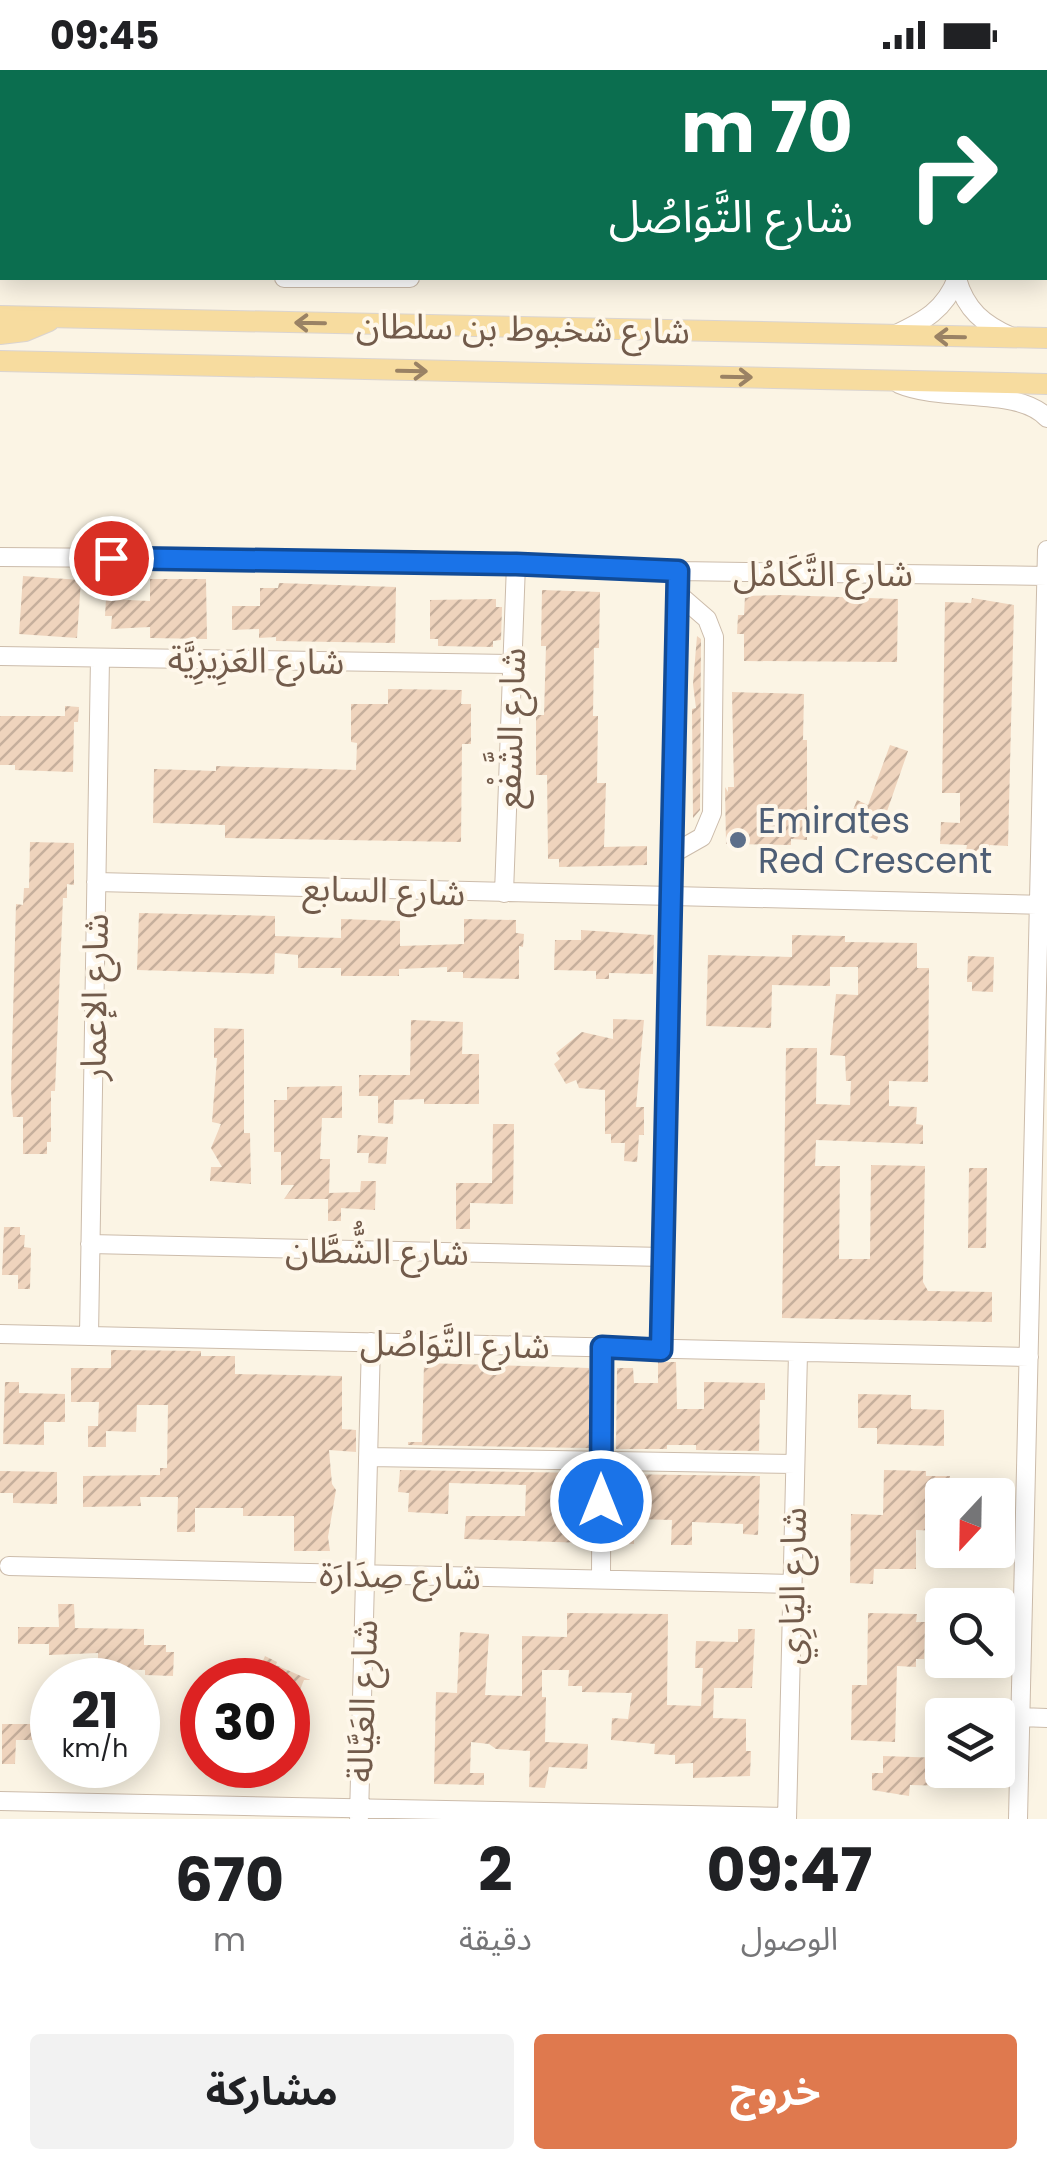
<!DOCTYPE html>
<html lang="ar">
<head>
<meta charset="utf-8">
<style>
	:root { --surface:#fff; --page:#f2f2f2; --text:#202124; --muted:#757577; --accent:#df794e }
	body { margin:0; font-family:Poppins,"Noto Sans Arabic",sans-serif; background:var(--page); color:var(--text); direction:rtl; height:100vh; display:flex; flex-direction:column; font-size:38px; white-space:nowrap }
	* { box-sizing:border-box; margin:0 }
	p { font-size:32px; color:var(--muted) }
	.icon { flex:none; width:55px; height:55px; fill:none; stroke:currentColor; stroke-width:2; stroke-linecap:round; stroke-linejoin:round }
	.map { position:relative; height:1749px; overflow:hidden; direction:ltr }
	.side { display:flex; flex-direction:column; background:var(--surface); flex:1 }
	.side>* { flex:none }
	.guide { position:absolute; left:0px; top:0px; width:1048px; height:210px; box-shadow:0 5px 25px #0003; direction:rtl; background:#0b6e4f; color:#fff; overflow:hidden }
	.needle { width:65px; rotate:202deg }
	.tools { position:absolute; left:925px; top:1408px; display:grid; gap:20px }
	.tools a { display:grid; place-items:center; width:90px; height:90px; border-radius:10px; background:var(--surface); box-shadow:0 5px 25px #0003; font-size:50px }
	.speed { position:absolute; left:30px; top:1588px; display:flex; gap:20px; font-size:50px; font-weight:700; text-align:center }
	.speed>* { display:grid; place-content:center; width:130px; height:130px; border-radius:50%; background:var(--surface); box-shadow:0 5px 25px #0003; line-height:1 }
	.speed small { font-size:25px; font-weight:400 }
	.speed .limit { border:15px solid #d22; background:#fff; color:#111 }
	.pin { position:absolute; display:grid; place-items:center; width:85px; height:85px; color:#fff; margin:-42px; border:5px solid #fff; border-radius:50%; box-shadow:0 2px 10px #0007 }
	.me { position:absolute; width:110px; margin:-55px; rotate:0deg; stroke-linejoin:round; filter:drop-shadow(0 0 8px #0008) }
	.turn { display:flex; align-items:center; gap:35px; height:210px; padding:0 30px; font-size:45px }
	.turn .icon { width:130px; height:130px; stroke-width:2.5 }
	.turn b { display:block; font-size:70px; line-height:85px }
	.eta { display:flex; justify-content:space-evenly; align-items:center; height:170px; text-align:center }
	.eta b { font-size:60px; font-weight:700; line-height:70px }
	.action { display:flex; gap:20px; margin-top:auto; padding:20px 30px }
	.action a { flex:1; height:115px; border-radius:10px; background:var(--accent); color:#fff; font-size:40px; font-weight:700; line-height:115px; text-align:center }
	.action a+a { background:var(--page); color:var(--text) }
	.status { display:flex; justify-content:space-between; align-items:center; height:70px; padding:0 50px; background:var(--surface); direction:ltr }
	.status svg { height:28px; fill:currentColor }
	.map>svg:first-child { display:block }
</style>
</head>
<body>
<div class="status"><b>09:45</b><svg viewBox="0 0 49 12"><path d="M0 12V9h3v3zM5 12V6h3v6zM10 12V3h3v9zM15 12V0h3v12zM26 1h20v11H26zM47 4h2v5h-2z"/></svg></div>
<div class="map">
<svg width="1047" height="1749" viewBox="0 0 1047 1749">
	<defs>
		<pattern id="building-hatch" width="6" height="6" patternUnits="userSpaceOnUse" patternTransform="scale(2.5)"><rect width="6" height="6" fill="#efd4bd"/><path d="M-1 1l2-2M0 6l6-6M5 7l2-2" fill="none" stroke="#c6af9c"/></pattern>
	</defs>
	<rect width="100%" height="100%" fill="#fbf4e4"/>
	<!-- building -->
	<path fill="url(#building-hatch)" d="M23,506L81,510L77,568L19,564Z
		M150,509H206L207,569L150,568V557L111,559L112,546H105L106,529L150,531Z
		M279,513L396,517L395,573L276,571V567L259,568V559L232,560V536H260V518H278Z
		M542,520L600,522L599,578H594L593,646H598L597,713H606L604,777L647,776V795L559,797V789H548L547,705H536V645H544L546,576H541Z
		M782,525L898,529L897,592L744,591V564H737L738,545H744L745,526Z
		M972,528L1014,535L1008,776L990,775V782L966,781L967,775L940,774L941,752L960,753V723H942L945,532L971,533Z
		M496,529V537H502L501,570L493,571V577L438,576V569H430V530Z
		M697,566L701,569L700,740L693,748L692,639L696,638L693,614Z
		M388,619L462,620L461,634H471V674H462L461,772L225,768V755L153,753L154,699L216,701V696L356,700L357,673L351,672V634H388Z
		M732,622L804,624L803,670H807V770L791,769V775L726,774L725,717L728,722V717H734Z
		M65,636L79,637L78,652H74L73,702L15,700V695H0V646H65Z
		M890,675L908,681L877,770L846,758L857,730L868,735Z
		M30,772L74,773V815L67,814V828H63L55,1021H51V1072H47V1084H23V1047H13L11,1019L16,834L23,835L24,818H29Z
		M139,843L275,846V866L341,868V849L400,851V876L464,874V849L516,850V863L524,864L523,877L519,876V909L463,908V902H447V897L399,899V906H341V898H298V885L275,883L274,904L137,900Z
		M581,860L654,865L653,904L609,903V909H596V901L554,900L555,870H581Z
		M792,865L845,866V872L917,873V898H929L928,1012L889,1011V1036L917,1037L916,1054L923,1055V1074L816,1070L815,1096H840L839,1189H870L871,1095L925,1096L923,1212L928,1221L992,1222V1252L782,1248L786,978H817L816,1034L850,1035L851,1011H846L845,986L830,985L836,924L858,925V897H830V916L772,915L771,958L706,956L708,885L792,887Z
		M968,886L994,887L993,922L972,921V912H967Z
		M613,949L644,950L636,1037H644V1065H639L637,1092L624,1091L625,1073H611V1064H605V1020L579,1018L576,1010L566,1014L554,994L560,989L556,983L582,962L613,969Z
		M411,950L463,952L462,984H479V1034H424V1029L394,1030L393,1054L378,1053V1026H359V1005H410Z
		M214,958L244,959V1063H250L251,1114L210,1111L211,1097H222L211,1078L221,1054L212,1052L217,988H214Z
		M342,1016V1048H322L320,1089H330L329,1123L360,1122L361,1111H376L375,1140L341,1138V1151H328V1129H284L294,1115H281V1082H274V1030H287V1017Z
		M493,1054H514L513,1134L470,1133V1159H456V1113H492Z
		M358,1065L388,1067L386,1094L368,1093L369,1083H357Z
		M969,1098H987L986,1178H968Z
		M4,1157H20V1165H25L24,1177L31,1178L30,1219H18V1205H2Z
		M111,1280L201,1281V1286H235V1304L342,1306V1359L356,1360V1382L329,1380L332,1414L336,1420L328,1467L330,1481H294V1446H243V1438H195V1462H177L178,1427H140L141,1436L83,1437V1406L160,1405V1398H167L168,1335H137L136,1362L106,1361V1377H88V1356H98L99,1332H71V1298H111Z
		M658,1292H676L677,1339H704V1312L765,1313V1330H760L759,1381L696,1380V1375H667V1379H616L617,1298H633L634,1313H658Z
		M424,1293L589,1298V1378L408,1375V1372H422Z
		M5,1312H19V1323L65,1324V1352H44V1375L3,1374Z
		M858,1324L911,1325V1339L944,1340V1376L877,1374V1358H858Z
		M400,1400L589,1403V1473L464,1469L466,1446H525L526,1415L449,1413L448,1444L408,1442L409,1423L398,1422Z
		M884,1400L926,1401V1406H950L949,1425H942V1461L916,1460V1499H874L873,1514L850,1513L851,1444L883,1445Z
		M0,1401L57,1402V1434L13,1433V1423H0Z
		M614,1404L760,1406L758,1465L743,1464V1454L692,1452V1475H671L672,1450L634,1449V1474L614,1473Z
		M58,1534H74L75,1558L144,1559V1575H166V1582H174L173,1606L145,1605V1600L98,1599V1583L49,1585V1574H18V1557H59Z
		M567,1543L668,1544L667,1635L701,1636L703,1598H695L696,1571L738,1572V1559H755L752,1618H714L713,1648L746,1649V1681H751L750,1706L693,1708V1693L675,1694V1685L654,1684L655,1674L611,1670L612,1648L628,1649L632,1623L582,1622V1616H568L569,1600H542V1627H546L545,1672L588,1674L587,1699L549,1697L545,1718L529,1717L530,1681L496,1679L489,1674L471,1672L470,1703H484V1715L434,1714L436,1622L457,1623L460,1562L489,1564L485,1625L522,1626V1566L567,1567Z
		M868,1543L917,1544L916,1552H925L924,1589H916V1597L897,1596L895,1672L851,1670L852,1615H867Z
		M265,1586L277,1592L276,1595L310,1610H304L288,1649V1610H255Z
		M2,1654H52V1670H16L15,1694H2Z
		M883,1686L942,1688V1700H949V1716L910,1715L909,1726L872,1720V1703H883Z"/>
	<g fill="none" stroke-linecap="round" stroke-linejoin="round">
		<defs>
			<path id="minor" d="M982,2V0
				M0,94H2
				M1045,109L1047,110
				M284,208H410
				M957,209C966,240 983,254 1012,267
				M894,265C924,251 945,240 957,208
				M899,314C944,333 1019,317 1047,348
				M0,487L258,489L516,494L678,501L1047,506
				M0,586L512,594
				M672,784L702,767L712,743L714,567L707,549L677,523
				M96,812L1047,835
				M504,823L516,494
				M90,1174L663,1187
				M0,1264L1029,1287
				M89,1266L100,588
				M661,1280L678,501
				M368,1387L795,1394
				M9,1496L792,1514
				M601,1509L602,1277
				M1020,1647L1047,1648
				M0,1731L787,1747
				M359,1747L371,1272
				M787,1749L798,1283
				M1018,1749L1047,480"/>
			<path id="major" d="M0,246L1047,268
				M0,264L25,261L49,251
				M0,291L1047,314"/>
		</defs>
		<!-- minor casing -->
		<use href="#minor" stroke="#ccbcab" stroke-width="20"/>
		<!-- major casing -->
		<use href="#major" stroke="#dad4d0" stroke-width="22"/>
		<!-- minor -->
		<use href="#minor" stroke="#fff" stroke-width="18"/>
		<!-- major -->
		<use href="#major" stroke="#f7dc9f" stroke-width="20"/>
	</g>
	<!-- one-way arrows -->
	<defs><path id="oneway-shaft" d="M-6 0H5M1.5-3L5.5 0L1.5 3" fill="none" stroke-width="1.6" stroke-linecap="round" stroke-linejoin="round" transform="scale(2.5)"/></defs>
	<g stroke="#9a8264">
		<use href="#oneway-shaft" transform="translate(310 253) rotate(-179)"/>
		<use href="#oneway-shaft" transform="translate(950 267) rotate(-179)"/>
		<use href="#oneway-shaft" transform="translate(412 301) rotate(1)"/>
		<use href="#oneway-shaft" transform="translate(737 307) rotate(1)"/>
	</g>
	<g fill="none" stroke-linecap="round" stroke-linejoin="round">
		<defs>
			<path id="route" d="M111,488L516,494L678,501L661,1280L602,1277L601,1431"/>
		</defs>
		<!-- route casing -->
		<use href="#route" stroke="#114b97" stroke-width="25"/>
		<!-- route -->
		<use href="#route" stroke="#1a73e8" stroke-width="18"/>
	</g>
	<!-- markers -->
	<circle fill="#5c6f8a" stroke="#fef7ea" stroke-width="4" cx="738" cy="770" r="10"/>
	<g text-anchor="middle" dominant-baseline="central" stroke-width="8" stroke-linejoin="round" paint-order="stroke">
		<!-- street labels -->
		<g font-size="35" fill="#725b4b" stroke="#fef7ea">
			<text transform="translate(523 258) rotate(1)">شارع شخبوط بن سلطان</text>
			<text x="823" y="503">شارع التَّكَامُل</text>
			<text transform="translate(256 590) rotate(1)">شارع العَزِيزِيَّة</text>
			<text transform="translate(510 658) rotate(-88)">شارع الشَّفْع</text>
			<text transform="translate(384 820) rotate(2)">شارع السابع</text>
			<text transform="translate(94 927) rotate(-89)">شارع الإعمار</text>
			<text transform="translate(377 1181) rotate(1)">شارع الشُّطَّان</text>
			<text transform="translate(455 1274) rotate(1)">شارع التَّوَاصُل</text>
			<text transform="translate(400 1505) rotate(1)">شارع صِدَارَة</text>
			<text transform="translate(792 1516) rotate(-89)">شارع اليَارِي</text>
			<text transform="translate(362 1631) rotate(-88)">شارع العَيَّالة</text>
		</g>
		<!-- service labels -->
		<g font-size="35" fill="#4e5e75" stroke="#fef7ea" text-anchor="start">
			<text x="758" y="750">Emirates<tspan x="758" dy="40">Red Crescent</tspan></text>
		</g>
	</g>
</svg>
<div class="tools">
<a><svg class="needle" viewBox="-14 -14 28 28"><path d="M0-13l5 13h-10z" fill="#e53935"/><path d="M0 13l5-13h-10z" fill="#757577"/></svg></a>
<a><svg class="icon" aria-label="search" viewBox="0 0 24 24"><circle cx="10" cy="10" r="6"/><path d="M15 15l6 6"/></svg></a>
<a><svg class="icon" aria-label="layers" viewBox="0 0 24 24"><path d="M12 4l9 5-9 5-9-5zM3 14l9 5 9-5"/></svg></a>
</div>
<div class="speed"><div>21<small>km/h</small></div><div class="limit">30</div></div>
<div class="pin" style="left:111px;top:488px;background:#d93025"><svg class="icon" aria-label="arrive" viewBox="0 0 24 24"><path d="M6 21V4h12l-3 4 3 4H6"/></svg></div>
<svg class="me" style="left:601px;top:1431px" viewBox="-20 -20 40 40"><circle r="17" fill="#1a73e8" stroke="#fff" stroke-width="3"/><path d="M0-11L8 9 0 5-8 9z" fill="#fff"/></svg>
<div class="guide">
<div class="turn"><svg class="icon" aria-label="right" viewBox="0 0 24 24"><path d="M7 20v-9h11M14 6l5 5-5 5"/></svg><div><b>70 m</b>شارع التَّوَاصُل</div></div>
</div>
</div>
<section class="side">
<div class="eta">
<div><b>09:47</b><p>الوصول</p></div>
<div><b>2</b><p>دقيقة</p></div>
<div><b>670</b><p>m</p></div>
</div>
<div class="action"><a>خروج</a><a>مشاركة</a></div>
</section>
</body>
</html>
